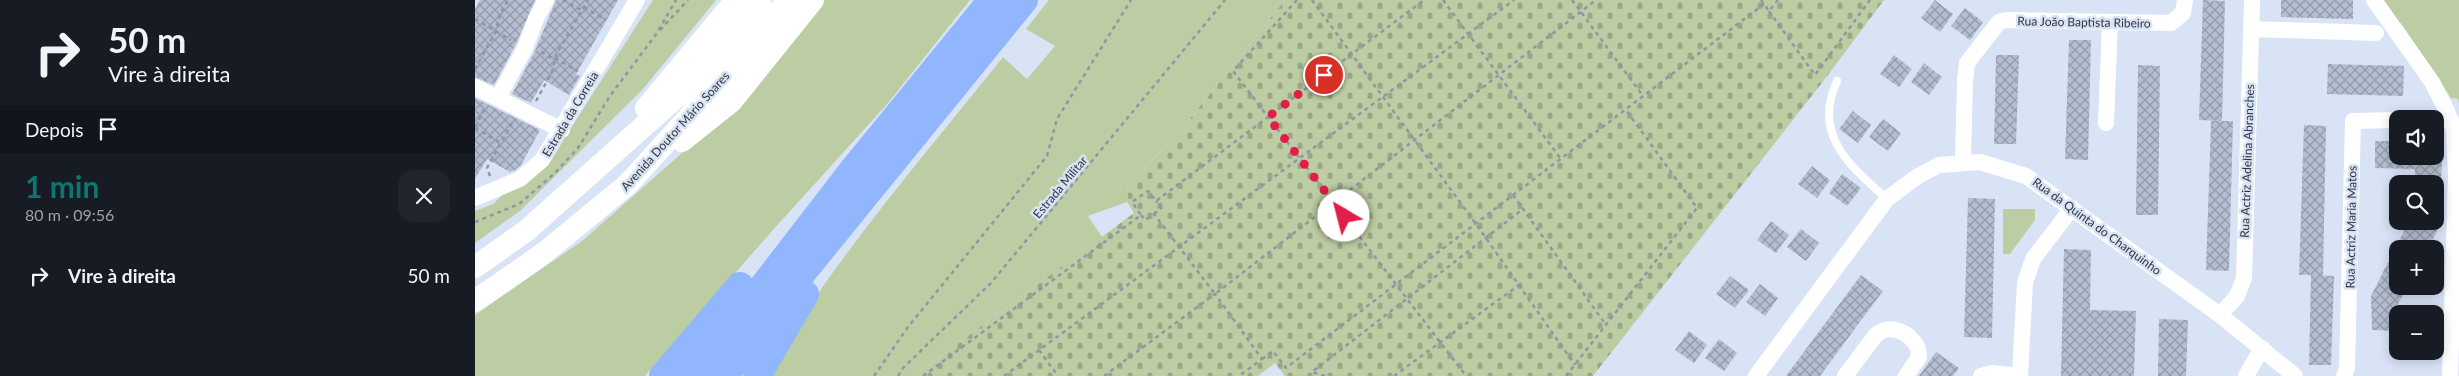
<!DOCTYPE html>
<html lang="pt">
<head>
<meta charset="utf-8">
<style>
	:root { --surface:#171b24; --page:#20242c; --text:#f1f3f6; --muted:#9ea1a6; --accent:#0f766e }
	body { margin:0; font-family:Lato,sans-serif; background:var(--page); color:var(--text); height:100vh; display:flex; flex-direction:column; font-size:19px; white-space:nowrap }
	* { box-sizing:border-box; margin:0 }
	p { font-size:16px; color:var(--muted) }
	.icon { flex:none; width:28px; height:28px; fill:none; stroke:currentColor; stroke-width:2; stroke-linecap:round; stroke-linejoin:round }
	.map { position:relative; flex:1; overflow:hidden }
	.drawer { display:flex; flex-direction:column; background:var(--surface); width:475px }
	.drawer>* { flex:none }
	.hud { background:#171b24; color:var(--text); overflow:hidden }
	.fabs { position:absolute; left:1914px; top:110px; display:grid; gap:10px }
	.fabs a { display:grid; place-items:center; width:55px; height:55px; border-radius:10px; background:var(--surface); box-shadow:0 2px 12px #0003; font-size:25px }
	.pin { position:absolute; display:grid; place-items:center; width:42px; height:42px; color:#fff; margin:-21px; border:2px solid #fff; border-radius:50%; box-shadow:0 1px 5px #0007 }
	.me { position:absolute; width:55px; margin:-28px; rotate:323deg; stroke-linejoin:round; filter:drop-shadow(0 0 4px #0008) }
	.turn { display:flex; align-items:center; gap:18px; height:105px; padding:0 25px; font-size:22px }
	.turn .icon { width:65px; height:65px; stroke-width:2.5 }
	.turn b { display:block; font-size:35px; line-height:42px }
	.then { display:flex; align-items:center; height:48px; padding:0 25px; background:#0003; gap:10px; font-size:19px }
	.round { display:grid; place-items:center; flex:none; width:52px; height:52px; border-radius:15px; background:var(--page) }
	.head { display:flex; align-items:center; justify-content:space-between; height:85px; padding:0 25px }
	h1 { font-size:30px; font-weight:700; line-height:38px; color:var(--accent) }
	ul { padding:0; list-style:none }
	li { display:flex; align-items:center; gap:15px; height:75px; padding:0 25px }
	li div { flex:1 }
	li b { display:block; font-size:19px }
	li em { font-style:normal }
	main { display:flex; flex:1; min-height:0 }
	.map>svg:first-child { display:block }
</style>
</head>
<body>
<main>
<section class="drawer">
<div class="hud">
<div class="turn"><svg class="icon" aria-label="right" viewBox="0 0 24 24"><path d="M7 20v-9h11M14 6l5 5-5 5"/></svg><div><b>50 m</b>Vire à direita</div></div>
<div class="then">Depois<svg class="icon" aria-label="arrive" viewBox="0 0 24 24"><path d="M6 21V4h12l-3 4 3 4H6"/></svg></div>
</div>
<div class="head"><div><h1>1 min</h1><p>80 m · 09:56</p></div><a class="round"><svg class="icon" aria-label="close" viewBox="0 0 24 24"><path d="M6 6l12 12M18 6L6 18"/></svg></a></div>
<ul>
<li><svg class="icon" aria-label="right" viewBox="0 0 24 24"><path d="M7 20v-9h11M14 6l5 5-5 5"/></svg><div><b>Vire à direita</b></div><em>50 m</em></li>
</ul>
</section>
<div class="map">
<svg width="1984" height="376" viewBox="0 0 1984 376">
	<defs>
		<pattern id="cemetery-stones" width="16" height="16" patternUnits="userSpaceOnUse" patternTransform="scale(1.25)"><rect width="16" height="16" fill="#bdcda3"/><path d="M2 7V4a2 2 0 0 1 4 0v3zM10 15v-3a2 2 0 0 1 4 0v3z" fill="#9aa786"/></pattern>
		<pattern id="building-cross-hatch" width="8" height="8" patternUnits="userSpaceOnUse" patternTransform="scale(1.25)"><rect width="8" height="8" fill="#b4bed0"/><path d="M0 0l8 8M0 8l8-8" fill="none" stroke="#939baa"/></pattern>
	</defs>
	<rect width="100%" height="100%" fill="#d9e3f6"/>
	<!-- green -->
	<path fill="#bdcda3" d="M178,0H241L168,89L45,211L0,243V211L18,204L92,134Z
		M349,0H495L413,103L297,231L170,376H0V315L107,241L264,103Z
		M574,0H810L711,124L653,186L652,202L613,216L627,237L439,376H290C357,261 445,161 528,57L552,79L580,46L551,29Z
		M1904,0H1984V103L1983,99L1976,98L1928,26Z
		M1528,209H1560V220L1535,254H1528Z"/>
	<!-- cemetery -->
	<path fill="url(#cemetery-stones)" d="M810,0H1409L1353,75L1118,376H810L800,363L783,376H439L659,213L652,202L653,186L711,124Z"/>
	<!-- building -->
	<path fill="url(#building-cross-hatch)" d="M5,0H60L41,44L19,85L0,77V9Z
		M81,0H143L101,74L105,76L94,95L69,80L56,103L37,94L59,53Z
		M1460,0L1478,14L1465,32L1446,18Z
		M1728,0L1750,1L1747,121L1724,120Z
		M1806,0H1878V19L1806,17Z
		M1490,8L1508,22L1495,40L1476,26Z
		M1594,40H1616L1613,160L1590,159Z
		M1419,55L1437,69L1424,87L1405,74Z
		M1521,55H1544L1541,144H1519Z
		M1449,63L1467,77L1454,95L1436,82Z
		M1853,64L1929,66L1928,96L1852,94Z
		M1663,65L1685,66L1683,215H1661Z
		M0,98L65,130L46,165L40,170L35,172L12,159L0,179Z
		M1378,111L1396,125L1383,143L1364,129Z
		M1408,119L1426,133L1413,151L1394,137Z
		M1736,121H1758L1754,271L1731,270Z
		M1829,125L1851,126L1848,275H1843L1859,276L1856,365H1834L1836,275H1824Z
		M1900,141H1922V156H1967L1966,184H1940V169L1900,168Z
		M1337,166L1355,180L1342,198L1323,184Z
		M1367,174L1386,188L1372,206L1354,193Z
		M1493,198L1520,199L1517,338L1489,337Z
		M1296,221L1314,235L1301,253L1282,240Z
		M1934,221H1967L1953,249H1922V286H1933L1922,306V331L1897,330L1896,296Z
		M1326,229L1344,243L1331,261L1312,247Z
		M1589,249L1616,250L1615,310L1661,311L1659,376H1586Z
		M1386,275L1408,291L1387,319L1345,376H1311Z
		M1255,276L1274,290L1260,308L1241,294Z
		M1285,284L1303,298L1290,316L1271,302Z
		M1684,319L1713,320L1711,376H1683Z
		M1214,331L1232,345L1219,363L1200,350Z
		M1244,339L1262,353L1249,371L1230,358Z
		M1461,352L1484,368L1478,376H1444Z"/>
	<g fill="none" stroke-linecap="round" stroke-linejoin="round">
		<!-- path -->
		<path stroke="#8f96a4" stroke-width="2.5" stroke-dasharray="4 4" stroke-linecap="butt" d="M88,0L106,10
			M822,0L758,71L991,376
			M837,0L1001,224L1100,365
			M968,0L1086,159
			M1097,0L1168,96
			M1286,0L1294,11L1303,0
			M109,7L131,20
			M1294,11L1340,75L1395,0
			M0,19L36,40
			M185,30L213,0
			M66,52L80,60
			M80,58L103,71
			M0,69L21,31L25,14L33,0
			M61,101L77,72L81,55L113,0
			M0,127L10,108
			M0,128L26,143
			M15,176L12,168L38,121
			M1038,195L1131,325
			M679,214L686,208L681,201
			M666,215L670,220L679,214L740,294L1121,0
			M0,222L44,204L79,174L103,148L135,96L182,33L201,0
			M564,350L583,376
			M787,359L798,351L811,368L1289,4
			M399,376L433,327L572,156L582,119L656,0
			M423,376L429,367L516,283L750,0
			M448,376L666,215L657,202L673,191L681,201L949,0
			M529,376L1039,0
			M629,376L740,294L787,359L764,376
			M850,376L837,372L1048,209
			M919,376L1044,285
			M1091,376L1222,208L1151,110"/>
		<!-- lane -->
		<path stroke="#fff" stroke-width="8" d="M1362,81C1337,135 1375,166 1412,199"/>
		<!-- street -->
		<path stroke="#fff" stroke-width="16" d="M1899,0L1957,82L1972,111L1979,130L1981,176L1975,376
			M1776,29L1901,33
			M0,87L87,130
			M23,98L50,48L61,19L71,0
			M1960,120H1976
			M1631,123L1635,22
			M1488,161L1490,81L1492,63L1524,22L1531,20L1696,23L1708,13L1710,0
			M0,198L45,179L67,160L162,0
			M1745,315L1762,296L1769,278L1777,0
			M1281,376L1412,199L1443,176L1464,165L1505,162L1551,176L1745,315L1820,376
			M1370,376L1400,336C1414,322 1435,332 1443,348L1444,357L1431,376
			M1506,376L1517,373L1545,376
			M1545,376L1550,283L1558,259L1597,208
			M1771,376L1787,348
			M1869,376L1872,368L1878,121L1922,120"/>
		<!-- secondary -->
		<path stroke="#fff" stroke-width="22" d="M171,108L261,0
			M207,141L256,102L338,0
			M0,267L51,231L225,76L285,0
			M0,301L69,253L153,184L240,88L313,0"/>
		<!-- highway -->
		<path stroke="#91b6fe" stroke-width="28" d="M188,376L265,286
			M219,376L378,170L517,0
			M249,376L314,289L549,0
			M282,376L330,294"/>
	</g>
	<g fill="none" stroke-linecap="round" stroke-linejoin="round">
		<!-- route -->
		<path stroke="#e11d48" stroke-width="9" stroke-dasharray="0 16.2" d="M849,75L793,117L869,216"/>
	</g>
	<g text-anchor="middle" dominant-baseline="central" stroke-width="5" stroke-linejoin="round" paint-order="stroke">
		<!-- street labels -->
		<g font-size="12" fill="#31353c" stroke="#d9e3f6">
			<text transform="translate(1609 22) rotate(1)">Rua João Baptista Ribeiro</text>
			<text transform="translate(95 114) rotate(-59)">Estrada da Correia</text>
			<text transform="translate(200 131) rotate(-48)">Avenida Doutor Mário Soares</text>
			<text transform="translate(1772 161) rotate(-88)">Rua Actriz Adelina Abranches</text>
			<text transform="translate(585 187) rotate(-50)">Estrada Militar</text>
			<text transform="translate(1622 226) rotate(36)">Rua da Quinta do Charquinho</text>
			<text transform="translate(1876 227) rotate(-89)">Rua Actriz Maria Matos</text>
		</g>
	</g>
</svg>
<div class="fabs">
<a><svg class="icon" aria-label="sound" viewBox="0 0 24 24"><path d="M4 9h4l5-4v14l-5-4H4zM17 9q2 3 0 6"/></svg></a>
<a><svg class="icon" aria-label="search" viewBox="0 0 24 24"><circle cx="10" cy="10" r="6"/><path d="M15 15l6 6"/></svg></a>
<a>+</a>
<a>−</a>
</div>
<div class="pin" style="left:849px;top:75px;background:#d93025"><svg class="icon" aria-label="arrive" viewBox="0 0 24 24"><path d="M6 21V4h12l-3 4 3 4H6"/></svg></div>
<svg class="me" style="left:869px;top:216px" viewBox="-20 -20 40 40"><circle r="19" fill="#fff"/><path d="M0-13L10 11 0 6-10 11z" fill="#e11d48"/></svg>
</div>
</main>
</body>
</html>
